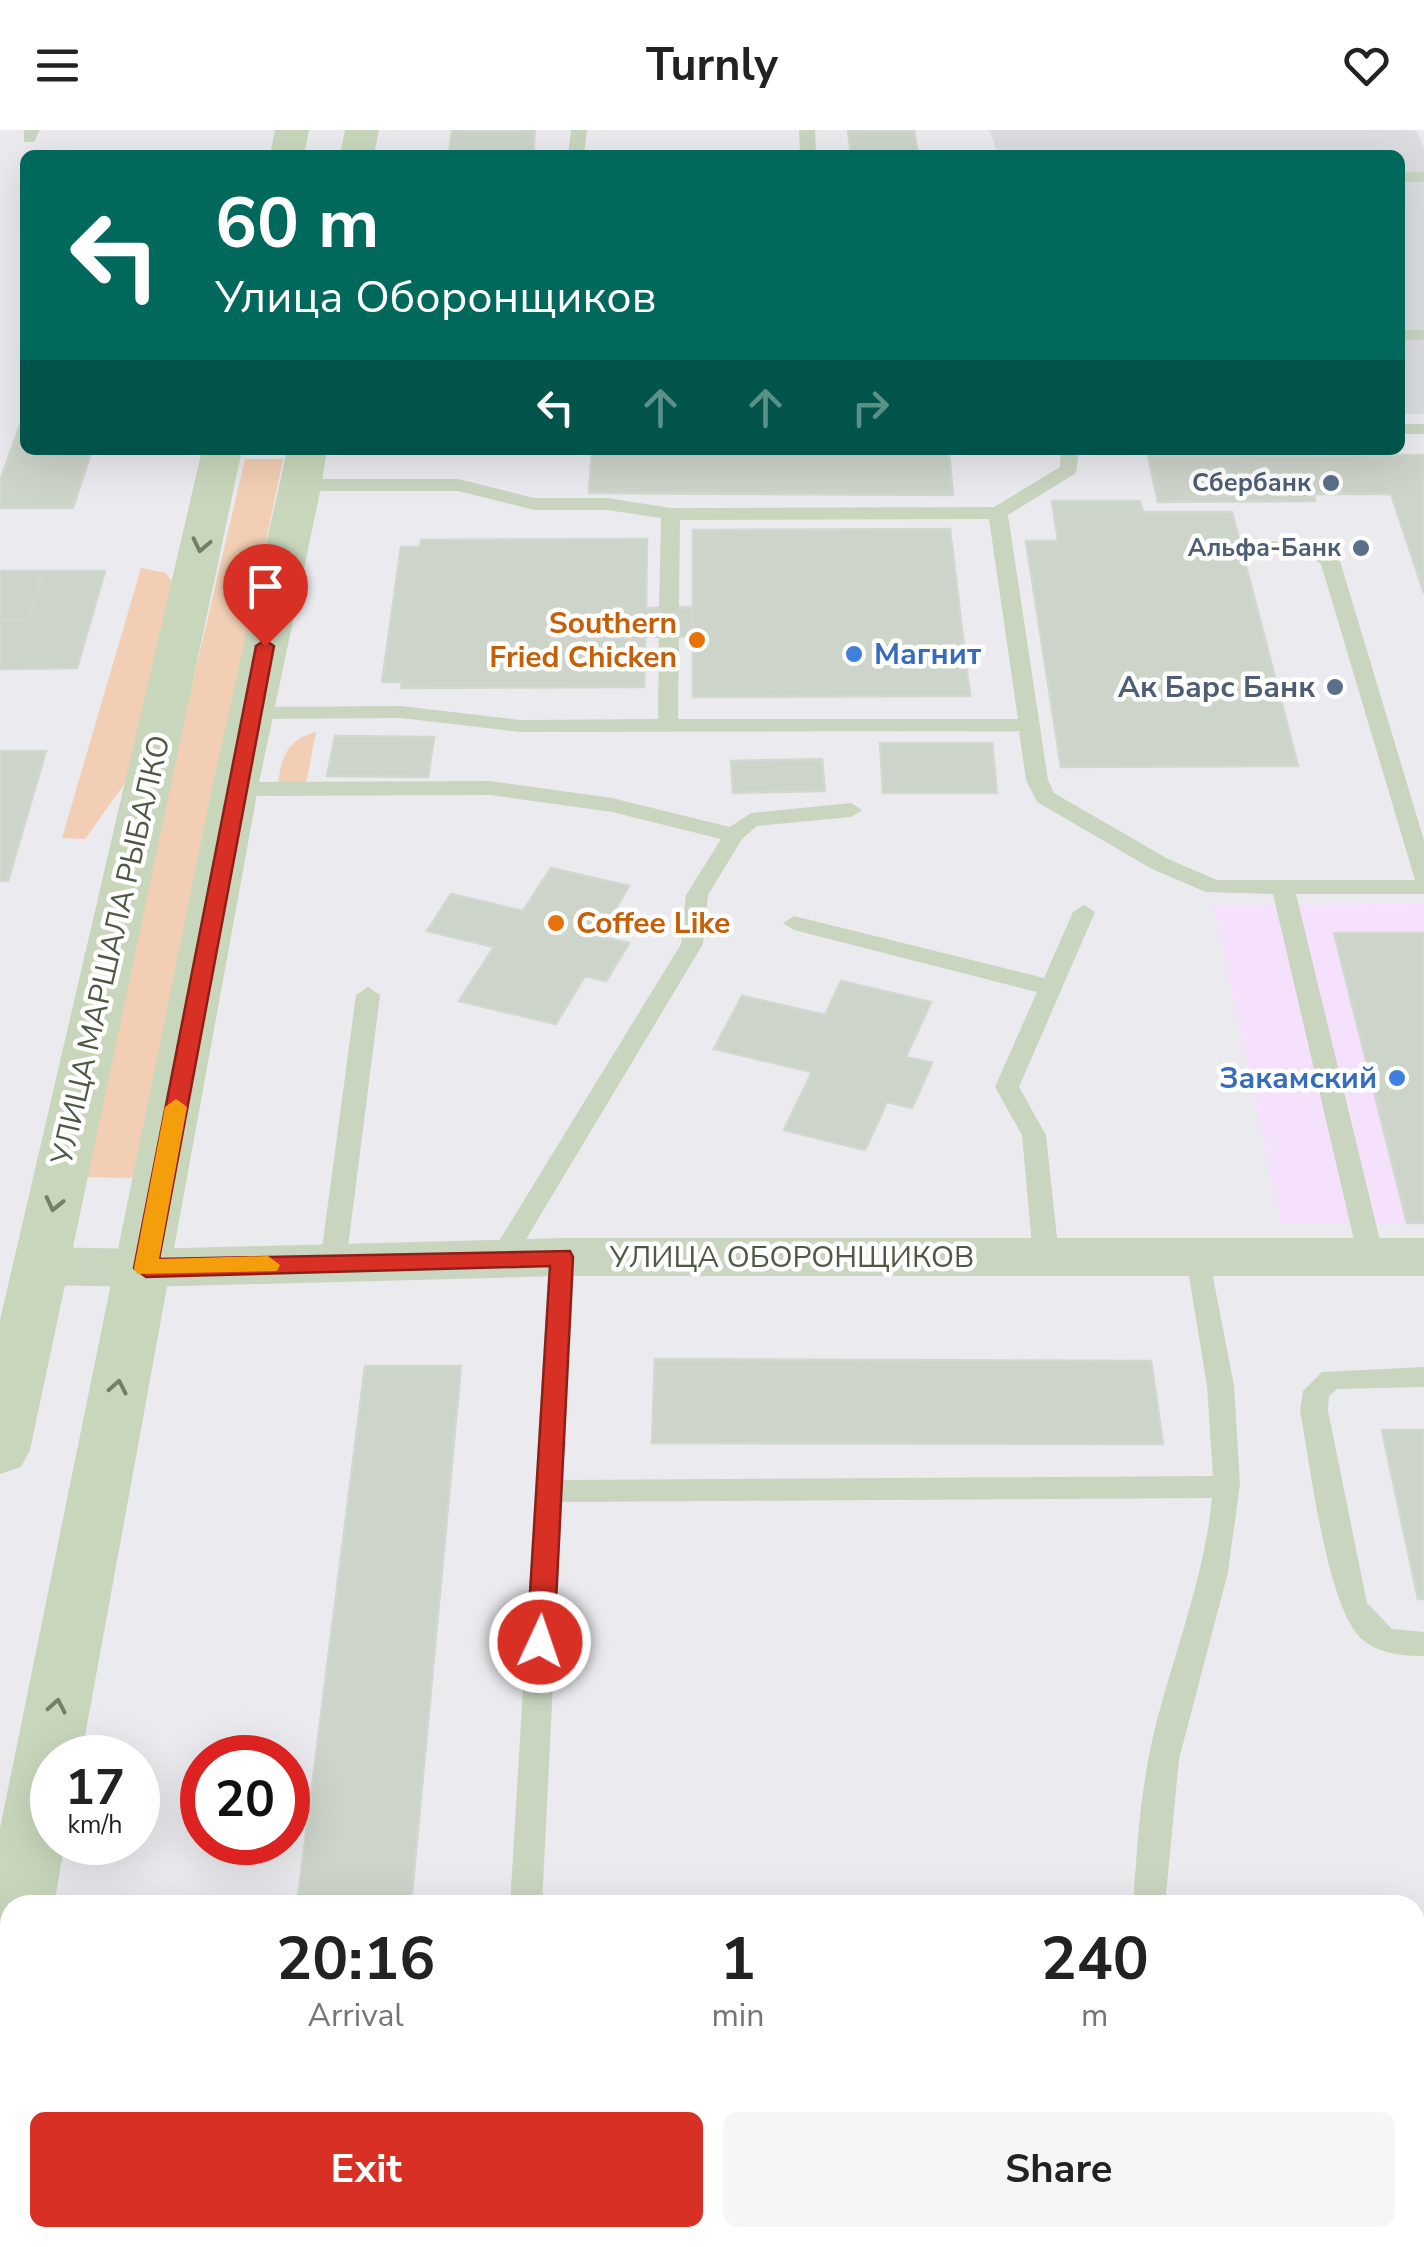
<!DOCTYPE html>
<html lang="en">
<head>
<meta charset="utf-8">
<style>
	:root { --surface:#fff; --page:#f6f6f6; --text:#222; --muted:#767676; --accent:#d93025 }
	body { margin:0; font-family:"Nunito Sans",sans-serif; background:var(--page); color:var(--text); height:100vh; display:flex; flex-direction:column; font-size:38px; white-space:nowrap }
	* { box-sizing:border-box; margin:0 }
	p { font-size:32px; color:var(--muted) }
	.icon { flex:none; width:55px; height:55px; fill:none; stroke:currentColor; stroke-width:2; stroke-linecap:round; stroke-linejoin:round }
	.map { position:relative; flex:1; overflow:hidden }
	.sheet { position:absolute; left:0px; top:1765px; width:1425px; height:352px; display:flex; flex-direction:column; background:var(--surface); border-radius:30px 30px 0 0; box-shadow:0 10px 40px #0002 }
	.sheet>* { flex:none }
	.hud { position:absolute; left:20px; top:20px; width:1385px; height:305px; border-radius:15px; box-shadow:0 10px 40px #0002; background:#00695c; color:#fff; overflow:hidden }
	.speed { position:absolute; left:30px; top:1605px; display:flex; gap:20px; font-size:50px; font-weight:700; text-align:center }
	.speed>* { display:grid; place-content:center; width:130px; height:130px; border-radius:50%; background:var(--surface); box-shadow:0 10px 40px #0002; line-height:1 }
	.speed small { font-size:25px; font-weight:400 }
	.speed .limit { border:15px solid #d22; background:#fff; color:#111 }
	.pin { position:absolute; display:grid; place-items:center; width:85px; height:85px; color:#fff; margin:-102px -42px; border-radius:50% 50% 50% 0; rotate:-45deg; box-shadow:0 0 10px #0007 }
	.pin .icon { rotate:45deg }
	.me { position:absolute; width:110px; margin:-55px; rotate:3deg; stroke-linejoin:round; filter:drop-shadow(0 0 8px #0008) }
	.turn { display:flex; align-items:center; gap:35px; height:210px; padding:0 30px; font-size:45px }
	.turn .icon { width:130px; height:130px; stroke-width:2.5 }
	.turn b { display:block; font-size:70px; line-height:85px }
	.lanes { display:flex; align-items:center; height:95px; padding:0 30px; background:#0003; justify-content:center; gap:50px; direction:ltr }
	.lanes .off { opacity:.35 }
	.eta { display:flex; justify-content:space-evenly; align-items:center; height:170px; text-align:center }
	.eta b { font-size:60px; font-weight:700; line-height:70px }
	.primary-button { display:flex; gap:20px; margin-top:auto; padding:20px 30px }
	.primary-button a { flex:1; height:115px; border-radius:15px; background:var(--accent); color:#fff; font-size:40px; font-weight:700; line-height:115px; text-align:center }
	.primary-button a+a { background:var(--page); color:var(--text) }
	header { display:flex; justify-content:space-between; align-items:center; height:130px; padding:0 30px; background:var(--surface); font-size:45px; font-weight:700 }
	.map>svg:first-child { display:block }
</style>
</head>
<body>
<header><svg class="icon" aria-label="menu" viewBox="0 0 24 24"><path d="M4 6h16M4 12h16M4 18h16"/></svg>Turnly<svg class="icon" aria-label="heart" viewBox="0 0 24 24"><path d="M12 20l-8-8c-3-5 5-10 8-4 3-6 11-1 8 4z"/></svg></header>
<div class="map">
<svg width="1424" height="2117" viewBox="0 0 1424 2117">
	<rect width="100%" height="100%" fill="#ebebef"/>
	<!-- commercial -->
	<path fill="#f6e1fd" d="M1424,774V1094H1281L1213,775Z"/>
	<!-- education -->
	<path fill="#dcdde0" d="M989,0H1416L1424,18V284H1400V25H999Z"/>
	<!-- green -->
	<path fill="#f2cfb4" d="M245,329H283L135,1048L77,1047Z
		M141,438L166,443L174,454L133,642L85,709L62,708Z
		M316,602L306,654L278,655C281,628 287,609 316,602Z"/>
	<!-- building -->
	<path fill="#cdd4ca" stroke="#d1d8cf" stroke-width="2.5" d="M452,0H535L533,25H449Z
		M848,0H914L918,25H851Z
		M25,281V320H92L73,378H0V351Z
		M592,321L949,323L953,365L589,363Z
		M1424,325V463L1391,364H1314L1315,371L1158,372L1148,326Z
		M1052,371H1140L1143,382H1232L1298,636L1061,637L1026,411H1058Z
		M950,399L970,566L693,567V400Z
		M647,409L646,478L693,477V506L645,507L644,557L401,558L402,552H382L401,417H420L421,410Z
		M0,441H43L27,490H0Z
		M43,441H105L77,538L0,539V490H27Z
		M335,606L434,607L428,647L327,646Z
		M880,613H992L997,663H883Z
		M0,621H46L8,751H0Z
		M822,629L825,661L733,663L731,631Z
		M551,738L629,756L599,806L629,813L606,851L585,846L556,894L459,871L494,817L427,801L451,764L523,781Z
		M1334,803H1424V1093H1407Z
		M841,851L931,872L906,927L932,933L912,978L887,972L865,1020L784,1000L812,942L714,919L742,866L825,885Z
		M655,1229L1151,1231L1163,1314L652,1313Z
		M365,1236H461L411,1775H297Z
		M1382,1300H1424V1469H1418Z
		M1415,1798H1424V1919H1415Z
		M255,2108H380L379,2117H254Z
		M939,2108H1077L1078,2117H940Z"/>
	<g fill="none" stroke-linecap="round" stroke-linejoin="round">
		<!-- lane -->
		<path fill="#cad5c0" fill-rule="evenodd" d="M24,0H40L34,12H24Z
			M571,0H587L584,25H568Z
			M799,0H815L816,25H800Z
			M1400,42H1424V52H1400Z
			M1400,200H1424V210H1400Z
			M1400,294H1424V304H1400Z
			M1061,320H1079L1076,343L1008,385L1048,650L1054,663L1168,729L1217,750H1415L1321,434C1300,418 1270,432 1251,417L1261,411L1314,413L1340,431L1424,710V764H1296L1384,1127L1380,1134H1362L1358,1127L1273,764L1206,762L1152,739L1037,672L1026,650L1019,601L521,602L401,588L249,589L239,583L249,577L401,576L521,590L658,589L659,507L669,501L679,507L678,589H1018L989,389L680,390L679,478L669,484L659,478L661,388L607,380H534L458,361H301L292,355L301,349H458L534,368H607L671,378L994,377L1060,337Z
			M490,651L612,668L730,697L751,683L851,673L862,680L851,687L757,696L742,709L708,765L703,814L510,1136H492L488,1129L681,814L686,765L721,709L612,682L490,665L235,666L224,659L235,652Z
			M1084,775L1095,782L1019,957L1046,1005L1059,1127L1055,1134H1037L1033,1127L1022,1005L995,957L1037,862L794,800L783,793L794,786L1044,848L1073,782Z
			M368,857L380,865L346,1133L342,1140H324L320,1133L356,865Z
			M562,1118L571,1120L575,1127L563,1350L1213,1346L1207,1256L1186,1128L1190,1121H1208L1234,1256L1240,1354L1228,1442L1179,1629L1165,1775H1133C1137,1719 1140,1662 1153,1607C1172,1527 1204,1451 1212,1368L562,1372L542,1775H510L549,1127L553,1120Z
			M1424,1237V1257L1337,1259L1329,1266L1328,1281L1367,1473L1392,1499L1424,1502V1526C1404,1526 1381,1524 1364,1511C1327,1483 1310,1331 1300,1281L1303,1261L1322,1242Z
			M1415,1971H1424V2003H1415Z
			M491,2108H525L524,2117H490Z
			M1164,2108H1198L1199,2117H1165Z"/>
		<!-- street -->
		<path fill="#cad5c0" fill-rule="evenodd" d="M562,1108H1424V1146H562L146,1157L40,1155L22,1149L14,1136L22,1123L40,1117L146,1119Z"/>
		<!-- secondary -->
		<path fill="#c8d7bc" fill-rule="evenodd" d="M275,0H309L304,25H270Z
			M345,0H379L374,25H340Z
			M202,320H242L30,1320L21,1337L0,1344V1190Z
			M287,320H327L320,362L259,653L81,1628H52V1712H65L54,1775H10V1904L0,1908V1698L213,653Z"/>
	</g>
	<!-- one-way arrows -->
	<defs><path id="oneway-chevron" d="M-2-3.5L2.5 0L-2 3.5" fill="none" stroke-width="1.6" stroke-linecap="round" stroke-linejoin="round" transform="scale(2.5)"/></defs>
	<g stroke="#738067">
		<use href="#oneway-chevron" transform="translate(201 415) rotate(102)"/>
		<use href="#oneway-chevron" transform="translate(54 1074) rotate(103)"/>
		<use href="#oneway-chevron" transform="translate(118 1257) rotate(-79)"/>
		<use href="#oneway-chevron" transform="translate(57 1576) rotate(-79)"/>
	</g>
	<!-- route -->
	<path fill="#d93025" stroke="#8d1f18" stroke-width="2.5" d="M265,510L274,516L159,1129L570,1121L573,1127L554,1512L550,1520L540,1523L531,1520L527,1512L550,1136L146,1147L134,1138L256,516Z"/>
	<!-- slow -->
	<path fill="#f59e0b" d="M176,969L187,977L159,1129L268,1126L280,1135L277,1141L137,1144L134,1138L165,977Z"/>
	<!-- markers -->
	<g fill="#5c6f8a" stroke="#fff" stroke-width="4">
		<circle cx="1331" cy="353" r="10"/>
		<circle cx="1361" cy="418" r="10"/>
		<circle cx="1335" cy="557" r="10"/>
	</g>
	<g fill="#e8710a" stroke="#fff" stroke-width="4">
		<circle cx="697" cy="510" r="10"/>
		<circle cx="556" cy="793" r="10"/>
	</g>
	<g fill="#3f7fe0" stroke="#fff" stroke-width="4">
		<circle cx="854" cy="524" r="10"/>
		<circle cx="1397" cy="948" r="10"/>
	</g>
	<g text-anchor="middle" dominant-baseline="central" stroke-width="9" stroke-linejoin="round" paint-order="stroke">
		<!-- far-service labels -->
		<g font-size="25" font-weight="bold" fill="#4e5e75" stroke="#fff" text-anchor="end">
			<text x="1311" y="353">Сбербанк</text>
			<text x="1341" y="418">Альфа-Банк</text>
		</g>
		<!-- food labels -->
		<g font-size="30" font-weight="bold" fill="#c56008" stroke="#fff" text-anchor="end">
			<text x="677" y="493">Southern<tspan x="677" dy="34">Fried Chicken</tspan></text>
			<text x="576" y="793" text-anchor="start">Coffee Like</text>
		</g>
		<!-- shop labels -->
		<g font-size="30" font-weight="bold" fill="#366cbe" stroke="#fff" text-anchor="start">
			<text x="874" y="524">Магнит</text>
			<text x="1377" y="948" text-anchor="end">Закамский</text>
		</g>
		<!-- service labels -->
		<g font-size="30" font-weight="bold" fill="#4e5e75" stroke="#fff" text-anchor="end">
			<text x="1315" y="557">Ак Барс Банк</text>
		</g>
		<!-- street labels -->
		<g font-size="30" fill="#4e5a43" stroke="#fff">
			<text transform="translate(111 820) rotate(-77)">УЛИЦА МАРШАЛА РЫБАЛКО</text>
			<text x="792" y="1127">УЛИЦА ОБОРОНЩИКОВ</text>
		</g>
	</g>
</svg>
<div class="speed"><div>17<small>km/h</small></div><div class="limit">20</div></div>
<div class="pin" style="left:265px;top:516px;background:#d93025"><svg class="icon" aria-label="arrive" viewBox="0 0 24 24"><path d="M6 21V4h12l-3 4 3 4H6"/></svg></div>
<svg class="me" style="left:540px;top:1512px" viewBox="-20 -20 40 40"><circle r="17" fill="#d93025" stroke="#fff" stroke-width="3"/><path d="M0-11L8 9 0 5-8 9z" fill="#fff"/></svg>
<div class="hud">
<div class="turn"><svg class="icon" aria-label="left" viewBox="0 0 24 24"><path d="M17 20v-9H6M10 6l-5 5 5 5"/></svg><div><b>60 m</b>Улица Оборонщиков</div></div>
<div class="lanes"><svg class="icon" aria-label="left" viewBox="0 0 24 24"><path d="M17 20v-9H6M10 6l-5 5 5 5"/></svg><svg class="icon off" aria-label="ahead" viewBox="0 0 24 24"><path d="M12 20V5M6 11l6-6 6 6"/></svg><svg class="icon off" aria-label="ahead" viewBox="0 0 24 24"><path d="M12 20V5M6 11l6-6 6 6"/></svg><svg class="icon off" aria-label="right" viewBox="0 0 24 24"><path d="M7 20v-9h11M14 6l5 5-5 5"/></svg></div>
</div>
<section class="sheet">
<div class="eta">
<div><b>20:16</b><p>Arrival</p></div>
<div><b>1</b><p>min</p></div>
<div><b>240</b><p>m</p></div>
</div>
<div class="primary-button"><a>Exit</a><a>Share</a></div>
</section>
</div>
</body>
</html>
